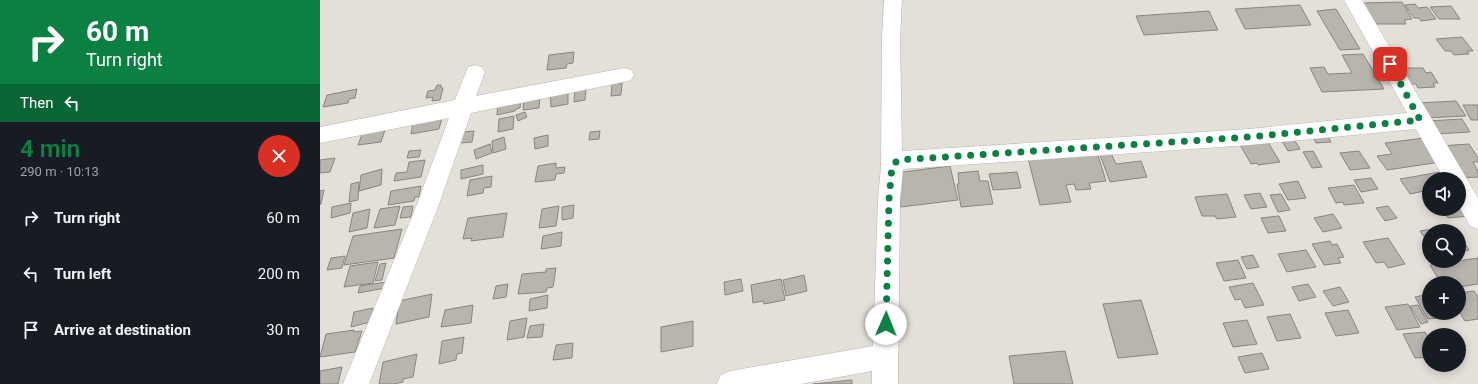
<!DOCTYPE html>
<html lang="en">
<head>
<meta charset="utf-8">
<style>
	:root { --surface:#171b24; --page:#20242c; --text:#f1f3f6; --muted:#9ea1a6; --accent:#0b8043 }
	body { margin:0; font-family:Roboto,sans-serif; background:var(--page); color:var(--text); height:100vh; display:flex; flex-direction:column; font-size:15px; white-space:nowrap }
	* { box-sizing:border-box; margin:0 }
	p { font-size:13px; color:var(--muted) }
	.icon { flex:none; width:22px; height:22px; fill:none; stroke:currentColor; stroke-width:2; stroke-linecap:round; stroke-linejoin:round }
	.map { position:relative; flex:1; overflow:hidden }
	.panel { display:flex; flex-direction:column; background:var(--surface); width:320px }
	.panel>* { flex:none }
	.guide { background:#0b8043; color:#fff; overflow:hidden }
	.fabs { position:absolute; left:1102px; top:172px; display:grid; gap:8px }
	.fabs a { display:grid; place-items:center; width:44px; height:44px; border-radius:50%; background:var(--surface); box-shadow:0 2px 10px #0003; font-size:20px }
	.pin { position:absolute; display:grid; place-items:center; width:34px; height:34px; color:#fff; margin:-17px; border-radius:8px; box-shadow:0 2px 6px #0006 }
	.me { position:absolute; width:44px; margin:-22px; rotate:1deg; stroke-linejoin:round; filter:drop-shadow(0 0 3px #0008) }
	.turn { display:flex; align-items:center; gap:14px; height:84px; padding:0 20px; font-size:18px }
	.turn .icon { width:52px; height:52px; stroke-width:2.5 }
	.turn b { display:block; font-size:28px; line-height:34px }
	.then { display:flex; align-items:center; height:38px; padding:0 20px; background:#0003; gap:8px; font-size:15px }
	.round { display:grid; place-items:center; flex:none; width:42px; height:42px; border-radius:21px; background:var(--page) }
	.headline { display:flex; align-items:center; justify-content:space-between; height:68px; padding:0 20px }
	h1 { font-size:24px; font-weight:600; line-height:30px; color:var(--accent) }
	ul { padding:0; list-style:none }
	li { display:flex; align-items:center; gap:12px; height:56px; padding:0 20px }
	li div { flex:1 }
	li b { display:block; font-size:15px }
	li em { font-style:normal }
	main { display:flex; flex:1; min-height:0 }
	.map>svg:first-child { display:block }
</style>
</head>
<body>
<main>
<section class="panel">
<div class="guide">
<div class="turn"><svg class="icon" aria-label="right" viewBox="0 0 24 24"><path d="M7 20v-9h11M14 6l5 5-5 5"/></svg><div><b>60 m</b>Turn right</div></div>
<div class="then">Then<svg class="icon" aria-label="left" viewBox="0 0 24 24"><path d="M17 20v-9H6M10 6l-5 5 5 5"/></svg></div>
</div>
<div class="headline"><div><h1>4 min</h1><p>290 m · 10:13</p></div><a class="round" style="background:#d93025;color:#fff"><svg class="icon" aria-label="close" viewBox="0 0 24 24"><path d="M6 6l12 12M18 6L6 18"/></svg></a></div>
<ul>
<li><svg class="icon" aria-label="right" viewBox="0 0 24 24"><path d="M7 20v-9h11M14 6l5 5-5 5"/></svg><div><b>Turn right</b></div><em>60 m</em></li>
<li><svg class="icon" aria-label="left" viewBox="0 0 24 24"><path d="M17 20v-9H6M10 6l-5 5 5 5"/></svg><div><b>Turn left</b></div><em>200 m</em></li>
<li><svg class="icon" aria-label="arrive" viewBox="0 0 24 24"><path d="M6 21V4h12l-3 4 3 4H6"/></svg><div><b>Arrive at destination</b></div><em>30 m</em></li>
</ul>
</section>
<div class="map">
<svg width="1158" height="384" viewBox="0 0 1158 384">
	<rect width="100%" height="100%" fill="#e3dfd9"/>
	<!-- building -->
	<path fill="#b8b4ae" stroke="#89857f" d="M1082,2L1092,19L1084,20L1086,24H1054L1042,3Z
		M1095,4L1098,8L1107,7L1116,19L1101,21L1099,18H1094L1085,5Z
		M980,5L991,25L925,29L915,9Z
		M1131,6L1140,19H1119L1110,7Z
		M1016,9L1040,49L1020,50L997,11Z
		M889,11L898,30L824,35L816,16Z
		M1142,37L1153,51H1147L1149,54L1134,55L1131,51H1125L1116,39Z
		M254,52L253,63L247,64L246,68L227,70L229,55Z
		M1043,54L1064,89L1002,92L990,68L1004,67L1008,74L1032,73L1022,55Z
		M1080,68H1103L1106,73L1111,72L1118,83H1113L1115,87L1098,88L1096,84H1089Z
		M302,83L301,95L291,96L292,84Z
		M117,85H121V88H123L120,100L112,101L113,97L106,98L108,91L115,90Z
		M255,87L266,89L265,100L254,102Z
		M37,89L35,98L29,99L28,103L3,107L7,95Z
		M248,89V104L231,107L230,93Z
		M220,96L219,108L203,110L204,99Z
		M201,97L200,108L196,109L195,111L177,115L178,101Z
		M1136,101L1146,116L1107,118L1097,103Z
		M1143,105H1158V120H1151Z
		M205,112L207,117L198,121L196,115Z
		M123,114L119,129L91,134L94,118Z
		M194,116L193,129L178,132L179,119Z
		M1142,119L1150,132L1115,134L1107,121Z
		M66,127L61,142L38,145L44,129Z
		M154,131L152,142L140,143L142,132Z
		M280,131L279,139L269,140L270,132Z
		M1006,133L1011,142L996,143L992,135Z
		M228,135V146L215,149L214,138Z
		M972,136L980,149L968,151L960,138Z
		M184,137L186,149L173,153L172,141Z
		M1104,138L1121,162L1067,170L1057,156L1072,154L1065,143Z
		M946,139L960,162L938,165L937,163L931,164L919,143Z
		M170,144L172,153L156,159L154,150Z
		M1149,144L1158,158V162H1153L1158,171V177L1140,178L1120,146Z
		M101,150L99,157L87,158L89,151Z
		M790,151L796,164L821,161L827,177L790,182L779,152Z
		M993,151L1002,167L992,168L983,152Z
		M1039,151L1050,168L1030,170L1020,153Z
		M777,152L786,181L769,183L771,189L756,190L754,184L746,185L751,202L720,205L708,158Z
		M15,158L10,172L0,173V160Z
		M105,160L101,177L74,181L76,173L87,172L89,162Z
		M236,163V168L245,167L244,173L236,174L235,180L215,182L218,166Z
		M163,165V174L141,179V170Z
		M630,166L638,200L581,207L575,173Z
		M62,169L61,185L39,191L41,175Z
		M658,171L660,181H668L673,204L641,207L637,184H639L638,173Z
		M697,172L701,188L673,190L669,174Z
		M1120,172L1125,179H1109V190L1090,194L1080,179Z
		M172,176L171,187L164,188L163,193L147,196L150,180Z
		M1051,178L1058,189L1041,192L1034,180Z
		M978,181L986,198L968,200L959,184Z
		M39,182L38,200L29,202L31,184Z
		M1034,185L1044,203L1024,205L1023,202L1016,203L1008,188Z
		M101,186L99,197H95L94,201L68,205L71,191Z
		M4,190L1,204L0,205V191Z
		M940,193L947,207L931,209L924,195Z
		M907,194L916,217L897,219L895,216H882L875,197Z
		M961,194L970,210L958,212L950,195Z
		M1139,200L1150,216L1128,218L1122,209H1139Z
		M31,203L30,213L11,218L12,207Z
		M254,205L253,218L242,220V207Z
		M80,206L75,225L54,228L60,209Z
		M93,206L91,217L80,218L83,207Z
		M239,206L236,226L219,228L222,209Z
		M1068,206L1077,218L1065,221L1056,208Z
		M50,209L47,228L29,232L33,213Z
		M187,213L183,237L151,241L152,238L143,239L148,218Z
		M1013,214L1022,228L1003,232L994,218Z
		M959,216L966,231L948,233L941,218Z
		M1132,226L1136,231H1109V244L1100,231Z
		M82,229L74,258L24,265L33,236Z
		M242,232L241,246L221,249L223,236Z
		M1139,235L1149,250L1139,252Z
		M1068,238L1085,264L1068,268L1064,262L1056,263L1043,242Z
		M1010,241L1012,245L1017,244L1024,257L1018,258L1021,263L1004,265L992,244Z
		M986,250L996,267L967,272L958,254Z
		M933,255L939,267L927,269L921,257Z
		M25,256L22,268L7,270L11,258Z
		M1158,258V284L1139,287V283H1121L1110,265Z
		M918,260L926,278L904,281L896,263Z
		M58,262L53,283L24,287L30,266Z
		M66,263L62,280L55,281L60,264Z
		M236,268L233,287L227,288L226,292L198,294L202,274L226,272V269Z
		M484,275L487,291L466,296L463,280Z
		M421,279L423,291L405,295L404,282Z
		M461,279L465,300L444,304L443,301L433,303L431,285Z
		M66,282L65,288L38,293L40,286Z
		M933,283L944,305L925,308L921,299L915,300L909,287Z
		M188,284L186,297L173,299L176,286Z
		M988,284L996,297L979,301L972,287Z
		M1020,287L1029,302L1013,306L1003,291Z
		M1154,291L1158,297V319L1145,321L1139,311V293Z
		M112,294L109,317L76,324L79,301Z
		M1109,294V313H1123L1125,317L1108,319L1095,297Z
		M228,295L227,308L209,311L210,299Z
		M821,300L838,354L798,358L783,304Z
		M1088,304L1100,327L1077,330L1065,307Z
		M153,305L151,323L121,327L125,310Z
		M1098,305L1108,322L1101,324L1090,306Z
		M53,308L50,322L31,327L34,312Z
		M1028,310L1039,333L1016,336L1005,313Z
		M970,314L981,338L957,341L947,317Z
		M207,318L204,337L187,340L190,321Z
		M927,320L937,344L913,347L903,323Z
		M373,321V346L341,352V327Z
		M224,324L222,337L207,338L210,326Z
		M34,330V332L42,331L35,352L0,357L6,334Z
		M1105,332L1109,339V357L1095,358L1083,334Z
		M144,337L142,353L137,354L136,360L119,364L122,341Z
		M253,343L252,358L233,360L236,345Z
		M745,351L753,384H694L689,356Z
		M942,353L949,369L925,373L918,357Z
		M97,354L93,377L83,379V382L74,384H59L63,362Z
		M22,367L18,384H0V371Z
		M532,380V384H493Z"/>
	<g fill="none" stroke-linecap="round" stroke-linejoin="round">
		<defs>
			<path id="minor" d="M564,0H582L580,39L582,151L929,129L1087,113L1024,0H1042L1158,198V229L1150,226L1139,206V179H1124L1096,129L929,145L583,169L580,199L578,384H552V371L481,384H397L401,375L410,371L553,346L558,199L561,166L562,39Z
				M155,65L162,67L165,72L156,96L304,68L311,70L314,75L311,80L304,82L151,113L118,207L49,384H23L96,207L129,118L0,143V127L135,100L148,67Z"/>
		</defs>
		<!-- minor casing -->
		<use href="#minor" stroke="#bab6b0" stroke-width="1"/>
		<!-- minor -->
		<use href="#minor" fill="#fff" fill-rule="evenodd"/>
	</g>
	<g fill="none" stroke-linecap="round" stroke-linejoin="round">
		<!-- route -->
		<path stroke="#0b8043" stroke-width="7" stroke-dasharray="0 12.6" d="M566,324L569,199L572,166L578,160L929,137L1100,120L1070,64"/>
	</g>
</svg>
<div class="fabs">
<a><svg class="icon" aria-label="sound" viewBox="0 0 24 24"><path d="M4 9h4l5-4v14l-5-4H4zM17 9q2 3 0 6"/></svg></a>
<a><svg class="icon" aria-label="search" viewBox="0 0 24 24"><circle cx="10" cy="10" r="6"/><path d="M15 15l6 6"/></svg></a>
<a>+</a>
<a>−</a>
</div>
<div class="pin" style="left:1070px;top:64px;background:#d93025"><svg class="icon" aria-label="arrive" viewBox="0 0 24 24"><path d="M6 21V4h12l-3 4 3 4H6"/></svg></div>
<svg class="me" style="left:566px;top:324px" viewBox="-20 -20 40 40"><circle r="19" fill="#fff"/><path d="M0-13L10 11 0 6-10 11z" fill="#0b8043"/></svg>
</div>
</main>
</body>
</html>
